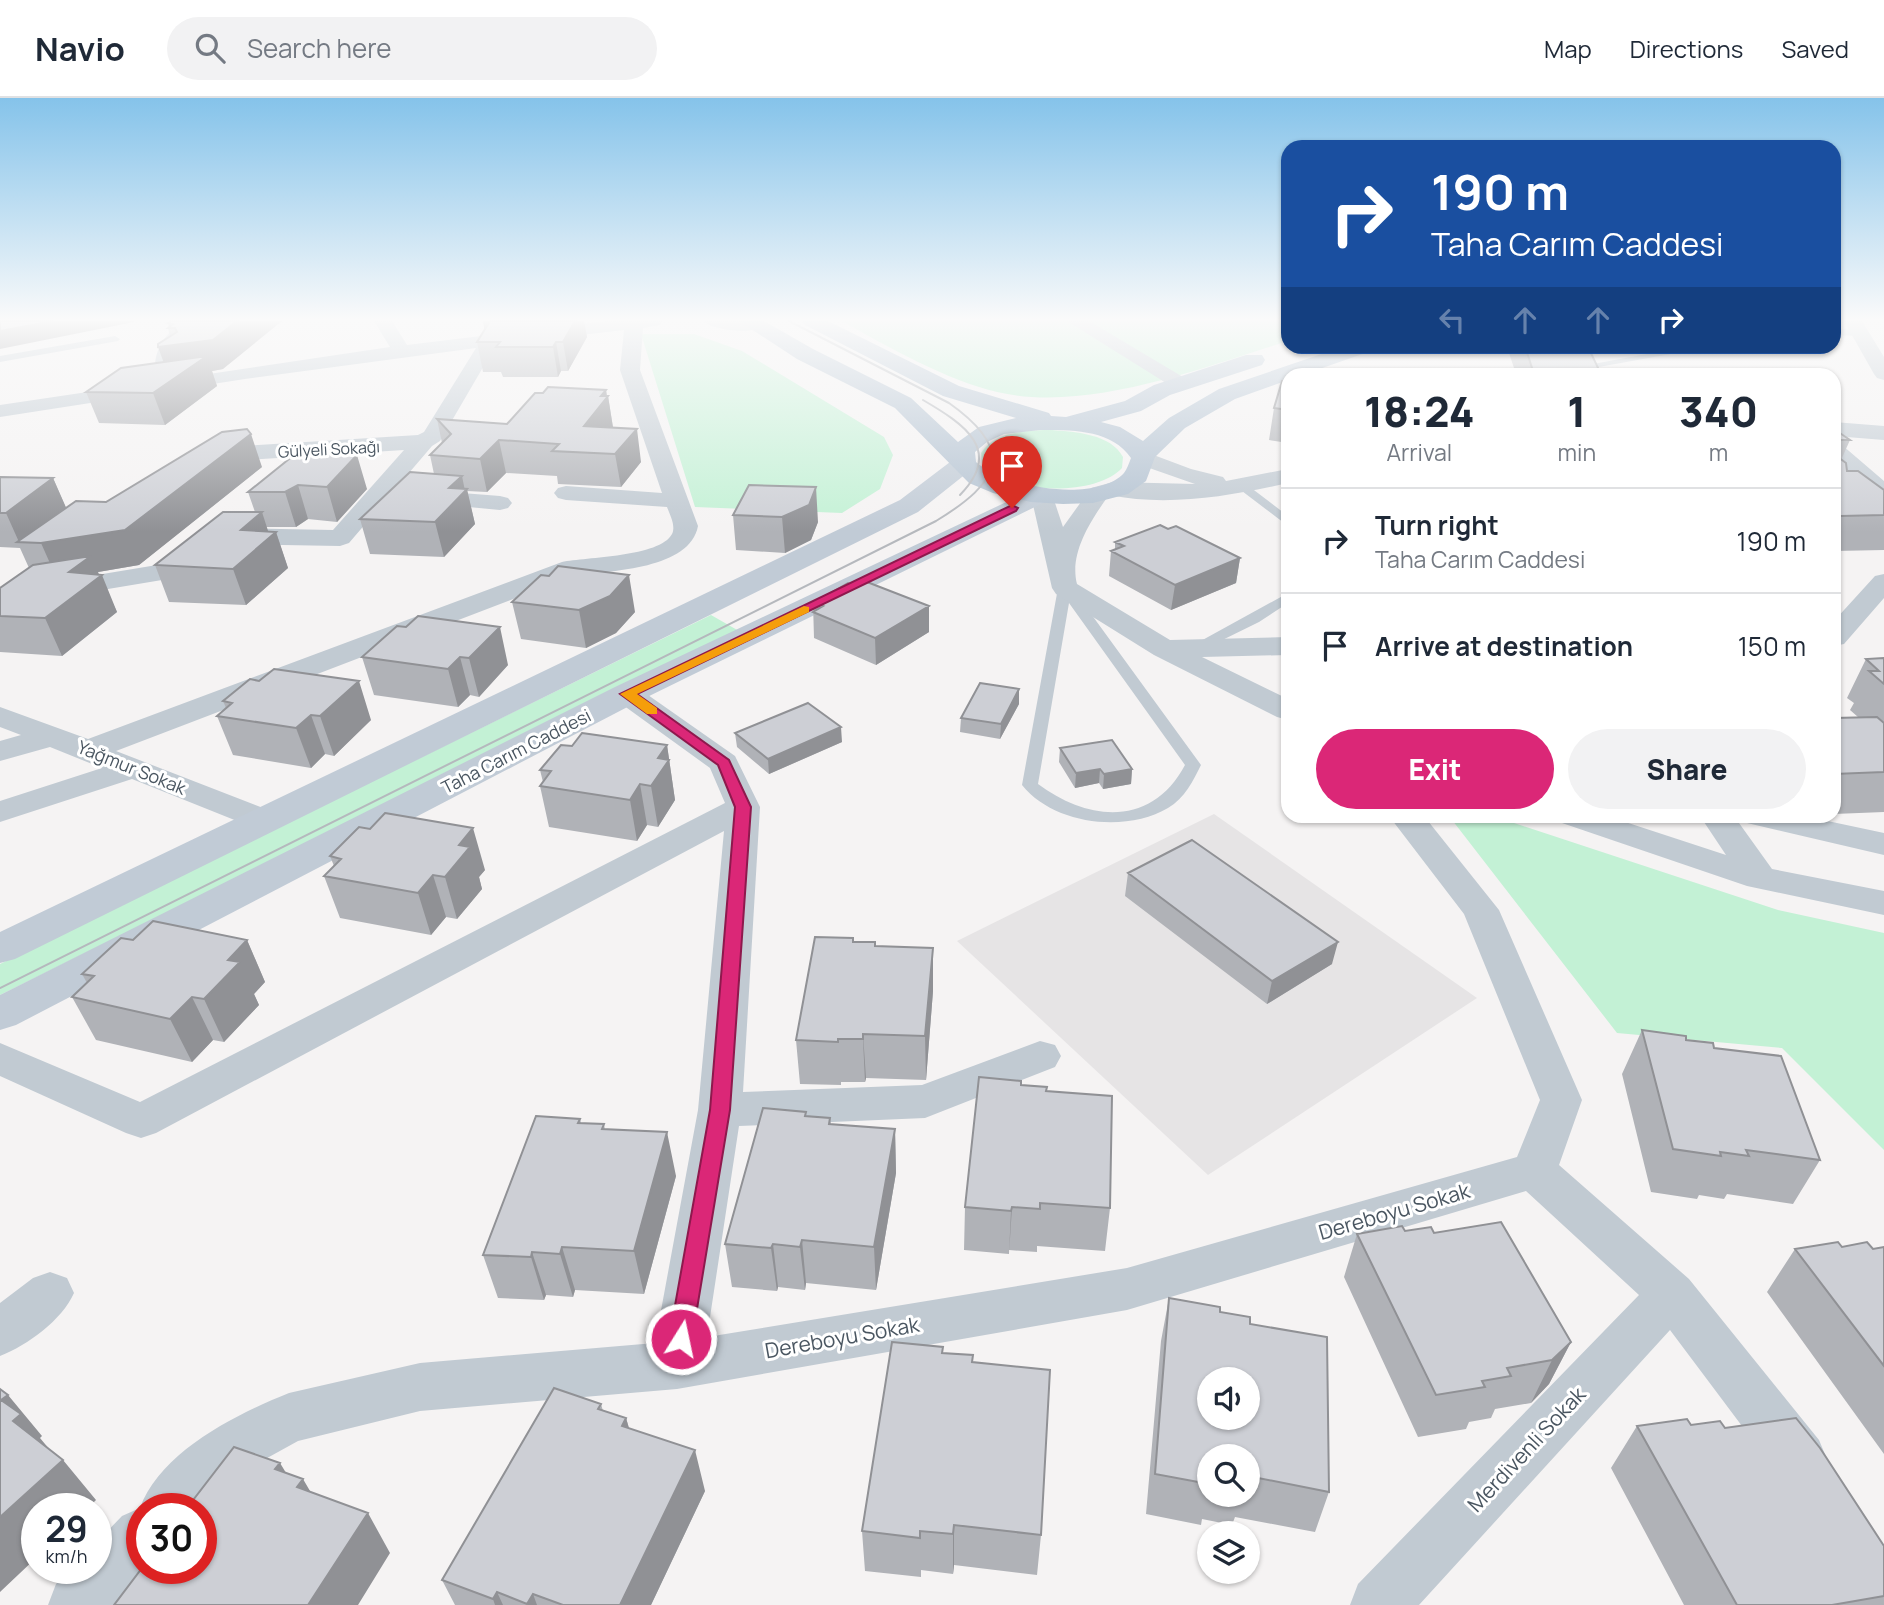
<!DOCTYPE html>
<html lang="en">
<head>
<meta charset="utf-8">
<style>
	:root { --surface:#fff; --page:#f2f2f3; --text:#1f2937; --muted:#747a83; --line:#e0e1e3; --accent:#db2777 }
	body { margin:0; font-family:Manrope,sans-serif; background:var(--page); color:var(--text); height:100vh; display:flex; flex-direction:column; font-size:26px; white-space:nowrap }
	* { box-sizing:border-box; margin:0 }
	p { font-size:23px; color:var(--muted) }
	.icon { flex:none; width:38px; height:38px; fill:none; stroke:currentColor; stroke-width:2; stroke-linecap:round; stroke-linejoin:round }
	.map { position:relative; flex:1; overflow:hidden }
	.panel { position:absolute; left:1281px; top:270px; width:560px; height:455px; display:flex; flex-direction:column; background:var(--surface); border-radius:21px; box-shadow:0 2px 5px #0004 }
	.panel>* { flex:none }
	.hud { position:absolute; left:1281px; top:42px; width:560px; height:214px; border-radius:21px; box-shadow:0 2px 5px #0004; background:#1a4fa0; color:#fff; overflow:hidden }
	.fabs { position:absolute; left:1197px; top:1269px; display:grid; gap:14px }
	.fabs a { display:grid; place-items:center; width:63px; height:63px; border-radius:50%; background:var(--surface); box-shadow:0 2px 5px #0004; font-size:35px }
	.speed { position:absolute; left:21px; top:1395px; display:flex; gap:14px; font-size:35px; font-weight:700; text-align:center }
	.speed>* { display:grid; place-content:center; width:91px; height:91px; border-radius:50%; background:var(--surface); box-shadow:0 2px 5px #0004; line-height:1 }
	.speed small { font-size:18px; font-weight:400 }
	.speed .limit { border:10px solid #d22; background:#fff; color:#111 }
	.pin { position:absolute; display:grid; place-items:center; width:60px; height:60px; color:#fff; margin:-72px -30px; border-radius:50% 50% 50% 0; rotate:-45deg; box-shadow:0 0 7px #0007 }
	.pin .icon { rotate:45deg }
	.me { position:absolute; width:77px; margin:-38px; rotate:10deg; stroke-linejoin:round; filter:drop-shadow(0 0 5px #0008) }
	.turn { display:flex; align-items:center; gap:24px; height:147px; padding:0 35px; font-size:32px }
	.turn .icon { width:91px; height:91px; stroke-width:2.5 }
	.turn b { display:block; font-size:49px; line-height:60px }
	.lanes { display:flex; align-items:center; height:66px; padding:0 35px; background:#0003; justify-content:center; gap:35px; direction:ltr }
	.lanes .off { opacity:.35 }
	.eta { display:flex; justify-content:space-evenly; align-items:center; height:119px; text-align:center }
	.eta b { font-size:42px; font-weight:800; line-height:49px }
	.primary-button { display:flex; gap:14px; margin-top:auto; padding:14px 35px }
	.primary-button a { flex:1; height:80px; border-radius:42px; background:var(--accent); color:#fff; font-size:28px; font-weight:800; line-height:80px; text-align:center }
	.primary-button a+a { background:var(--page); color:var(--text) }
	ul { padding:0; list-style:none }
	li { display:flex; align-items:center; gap:21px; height:105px; padding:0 35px; border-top:2px solid var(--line) }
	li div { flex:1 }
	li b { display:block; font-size:26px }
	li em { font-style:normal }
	header { display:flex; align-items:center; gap:42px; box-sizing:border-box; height:98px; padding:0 35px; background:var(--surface); border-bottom:2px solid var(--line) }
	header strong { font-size:33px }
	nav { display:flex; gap:38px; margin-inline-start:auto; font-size:24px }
	.search { width:490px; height:63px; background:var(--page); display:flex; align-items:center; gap:18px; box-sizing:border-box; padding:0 24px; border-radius:38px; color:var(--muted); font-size:26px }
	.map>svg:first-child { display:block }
</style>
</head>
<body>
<header>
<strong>Navio</strong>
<div class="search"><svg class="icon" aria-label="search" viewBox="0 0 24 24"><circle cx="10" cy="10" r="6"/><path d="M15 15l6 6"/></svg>Search here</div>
<nav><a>Map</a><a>Directions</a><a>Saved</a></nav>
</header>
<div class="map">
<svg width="1884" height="1507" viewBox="0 0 1884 1507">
	<rect width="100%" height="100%" fill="#f5f3f3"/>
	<!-- education -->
	<path fill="#e6e4e5" d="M1214,716L1477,900L1208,1077L957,843Z"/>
	<!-- green -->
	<path fill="#c3f1d5" d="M842,223H1288V243C1201,270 1088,315 997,294C946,282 888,249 842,223Z
		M641,236H694L742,253L884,339L893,357L880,391L842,415L695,409Z
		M1052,332C1076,334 1111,336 1123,359L1122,370C1096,399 1006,397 982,366L981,355C995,333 1029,332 1052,332Z
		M711,517L739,533L0,897V866Z
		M1449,718H1493L1778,812L1884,835V1052L1782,950L1617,935Z"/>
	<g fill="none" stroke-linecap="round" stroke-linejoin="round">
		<!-- service -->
		<path fill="#c1cad2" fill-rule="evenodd" d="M185,223H197C165,249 166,242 166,286L157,288C150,260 160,237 185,223Z
			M1834,231L1861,232L1866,235L1861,238L1834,237Z
			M115,238L120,241L118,243L0,264V258Z
			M1690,248H1715L1582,272L1577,269Z
			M1238,386H1246L1288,418V428L1238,390Z
			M1065,486L1070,487L1201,667C1193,683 1185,700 1168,710C1126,735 1054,727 1022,687L1058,490ZM1069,505L1185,667C1152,729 1089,724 1038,686Z
			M1288,495V505L1259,524L1200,553H1190L1188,550Z"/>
		<!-- minor -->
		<path fill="#c1cad2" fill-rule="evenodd" d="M374,223H392L407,247L606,223H663L660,227L643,230L640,272L698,428C690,471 612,473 576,477L116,653L276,715L281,722L276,729L264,732L252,729L132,681L0,724V703L102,670L50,649L0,663V643L21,637L0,629V609L88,641L562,464C586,459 660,459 672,436C676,428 670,417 667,409L566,402L558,400L554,395L558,390L566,388L662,395L620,272L624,232L496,247L440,343L432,348L349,445L340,448L225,446L174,480L0,509V493L157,467L211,433L220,430L333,432L404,352L244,362L212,368L204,366L201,361L204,356L244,348L418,337L424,334L476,250L245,281L0,319V307L390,249Z
			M703,223H756L763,228C755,237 711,232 703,223Z
			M1067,223H1089L1188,282L1191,286L1188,290H1174Z
			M1844,223H1862L1884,259V282L1877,280L1874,276Z
			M1834,324L1884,328V342L1834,338Z
			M1834,345L1842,347L1884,383V402L1876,400L1834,364Z
			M1143,353L1191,371L1223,379L1226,383L1288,371V385C1231,398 1168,409 1109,397C1091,422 1069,455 1077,486L1170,542L1288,539V557L1202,559L1288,601V622L1277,619L1154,557L1056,496L1052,490L1031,398L1035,393H1051L1063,429L1091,390L1113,384L1195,386L1135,365L1132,360L1135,355Z
			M424,392L500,398L508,400L512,405L508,410L500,412L416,404L412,399L416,394Z
			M1884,476V500L1844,546L1834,548V523L1875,478Z
			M627,587L638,590L735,658L760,709L743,994L922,987L1040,943L1055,947L1061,958L1055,969L925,1020L739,1028L707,1239L1127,1170L1517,1059L1540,1002L1464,816L1389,718H1424L1499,812L1582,1002L1559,1067L1689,1181L1819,1342L1827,1361L1819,1380L1800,1387L1781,1380L1670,1232L1419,1507H1350L1358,1486L1639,1197L1526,1093L1127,1212L677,1291L420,1313L298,1343L236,1377L201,1415V1410H142V1470H151L117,1507H48L56,1486L72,1470H96V1445L122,1418L140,1410C160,1354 236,1316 289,1295L420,1265L655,1245L698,1012L724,733L156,1035L141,1040L126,1035L0,978V945L140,1004L725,705L710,670L616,602L612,596L616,590Z
			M1557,718H1607L1726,757L1700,718H1734L1772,771L1884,793V817L1747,788L1562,725Z
			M1742,718H1804L1884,735V757L1747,725Z
			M50,1174L67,1180L74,1195C62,1222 28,1247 0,1258V1205L33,1180Z"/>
		<!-- secondary -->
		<path fill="#c1cbd6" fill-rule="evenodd" d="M963,358L972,361L976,366L972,371L918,414L15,861L0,865V834L900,402L954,361Z
			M1036,390L1045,392L1049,398L1045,404L639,603L16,927L0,932V897L615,589Z"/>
		<!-- primary -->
		<path fill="#b3c2d1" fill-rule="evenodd" d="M739,223H764L813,251L911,300L958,344L979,329L1016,320L943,298L805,227L802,223H828L959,288L1049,315L1051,318L1066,319L1125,303L1154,287L1246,257H1262L1265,262L1262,267L1170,297L1141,313L1101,324L1120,329L1143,343L1169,320L1219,291L1345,248H1377L1374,252L1305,276H1288V282L1235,301L1185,330L1155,359L1146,383L1128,396L1093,405L1063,406L1031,404L993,395L969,385L895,310L797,261ZM1040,332C1071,332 1111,331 1131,360C1129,365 1127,371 1124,375C1095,406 1004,389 976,364L975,354L987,344L1004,336Z"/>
		<!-- tram -->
		<path stroke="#b5b8bd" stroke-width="2" d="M923,302C964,326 1004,352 960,397
			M0,890L936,423C1000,384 1017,353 949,305L789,223"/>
	</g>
	<!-- wall -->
	<path fill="#b0b2b7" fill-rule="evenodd" d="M171,223L223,271L212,273L217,288L165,327L99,325L86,294L163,264L170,238L168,230L169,229L168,225Z
		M483,223H586H584L587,239L568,273H561L558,279H503L501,274H483L477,244L485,232Z
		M1511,248L1588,249L1601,276H1516L1509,255Z
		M1288,283V345L1269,342L1274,310Z
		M606,292L607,298H608L613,329L641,364L621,389L558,386L557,378L506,375L487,394L467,393L475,426L444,459L370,456L360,421L434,376L430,357L442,345L437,321L507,326Z
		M1834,331L1850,342L1841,362L1847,373L1884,392V452L1834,453Z
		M299,353L367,391L337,424L308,421L296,429H266L268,434H276L288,470L246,507L169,504L155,467L255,414L248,394Z
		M262,369L139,467L98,474L117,514L62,558L0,554V490L29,470L20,450L0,449V379L53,380L66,410L106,404Z
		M749,387L818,424L811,442L785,455L736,452L733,417Z
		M1115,444L1240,460L1236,485L1171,512L1109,478L1111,453L1115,451Z
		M512,504L635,514L616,535L586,550L521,541Z
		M813,505L929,534L876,567L814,540Z
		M397,528L508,567L479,599L470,597L458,609L374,597L362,559Z
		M1884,560V714L1834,716V620L1858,619L1850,612L1854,605L1847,600L1866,561Z
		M1019,591V606L1000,641L960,634L961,620Z
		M223,603L371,622L334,658L325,656L311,670L233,657L217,618L226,610Z
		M735,635L842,644L769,676L737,649Z
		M667,647L675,702L658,729L647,727L637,743L549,729L540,688L543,684L540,672L572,648Z
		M1060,650L1132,671L1131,686L1103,691L1099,685L1075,690L1059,664Z
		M330,758L485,772L479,779L482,791L457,821L446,819L431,837L340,820L324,778L334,768Z
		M1128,775L1332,866L1267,906L1125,798Z
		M853,840L854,844H875L876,848L933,893L926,982L866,980L865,984H841V987L800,986L796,942Z
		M133,842H247L265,884L254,896L259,907L224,944L213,942L192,964L96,942L72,899L87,885L82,876Z
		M1642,932L1686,942L1714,950L1820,1062L1793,1106L1727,1096L1724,1101L1699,1097L1697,1101L1651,1094L1622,976Z
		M1021,987L1046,993L1110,1110L1105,1153L1037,1148V1154L1009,1152V1156L964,1152L965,1109Z
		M806,1014V1018L830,1020L831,1026L895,1031L896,1075L876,1192L806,1185L805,1192L778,1189L777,1193L732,1189L725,1146Z
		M580,1021L581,1025L604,1026L605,1032L676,1078L644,1196L575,1192L573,1199L546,1197L544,1202L498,1200L483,1157Z
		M1405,1133L1434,1135L1571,1244L1549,1286L1531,1305L1495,1311L1491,1320L1469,1324L1466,1331L1418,1339L1344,1179L1357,1136Z
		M1842,1149L1873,1151L1884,1149V1356L1767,1194L1795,1151Z
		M1169,1200L1220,1214L1250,1226L1329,1394L1315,1434L1235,1419L1232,1427L1202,1421L1201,1427L1146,1416L1161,1243ZM1209,1358H1248V1396H1209Z
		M943,1255L973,1257V1264L1041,1437L1037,1477L954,1467L953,1476L921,1472V1479L865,1473L862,1433Z
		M601,1306L603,1313L626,1320L629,1330L705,1393L651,1507H455L442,1482Z
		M1691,1327L1725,1330L1884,1448V1507H1684L1611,1370L1637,1328Z"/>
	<!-- shaded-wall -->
	<path fill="#909195" d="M54,223H133L134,224L0,251V233Z
		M237,223H282L223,271L212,273L217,288L165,327L153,295L169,279L158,249Z
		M483,223H586H584L587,239L568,273L563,244L485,235Z
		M556,244L561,273L558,279L553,249Z
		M606,292L607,300L608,298L613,330L584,328L601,298Z
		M637,331L641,364L621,389L615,356Z
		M251,336L262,369L139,467L98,474L99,479L102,477L117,514L62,558L45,520L57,481L41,445Z
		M499,342L506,375L487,394L480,361Z
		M357,357L367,391L337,424L327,389Z
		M462,378L465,393L467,391L475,426L444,459L435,424L449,390Z
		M53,380L68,414L19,444L6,415Z
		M298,387L308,421L296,429L285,394Z
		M816,389L818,424L811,442L785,455L782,419Z
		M262,414L270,439L276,434L288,470L246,507L233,471L241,432Z
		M1240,460L1236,485L1171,512L1175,487Z
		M629,477L635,514L616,535L586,550L579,512Z
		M929,508V534L876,567L875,540Z
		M500,529L508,567L479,599L469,560Z
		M460,559L470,597L458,609L448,571Z
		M359,583L371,622L334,658L320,618Z
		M1019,591V606L1000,641L1001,626Z
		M311,617L325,656L311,670L296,630Z
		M841,629L842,644L769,676L768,661Z
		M667,647L675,702L658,729L651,688L658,660Z
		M1100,671L1099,685L1075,690L1076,675Z
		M1132,671L1131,686L1103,691L1104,676Z
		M640,686L647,727L637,743L630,702Z
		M473,730L485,772L479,779L482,791L457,821L445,779L459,747Z
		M433,777L446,819L431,837L418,795Z
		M247,842L265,884L254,896L259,907L224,944L204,901L228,862Z
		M1338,844L1332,866L1267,906L1272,883Z
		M933,850V893L926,982L925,938Z
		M192,899L213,942L192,964L170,921Z
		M863,936L866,980L865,984L863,941Z
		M895,1031L896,1075L876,1192L874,1149Z
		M667,1034L676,1078L644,1196L634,1153Z
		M1012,1109L1009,1156L1011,1113Z
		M802,1142L806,1185L805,1192L800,1149Z
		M773,1146L778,1189L777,1193L771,1150Z
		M562,1149L575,1192L573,1199L560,1156Z
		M532,1154L546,1197L544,1202L531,1159Z
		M1571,1244L1549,1286L1531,1305L1552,1262Z
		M8,1297L42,1338L40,1340L55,1358L13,1323L1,1302Z
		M626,1320L638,1362L622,1328Z
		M695,1352L705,1393L651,1507H620Z
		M63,1362L96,1402L88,1410H37V1459L0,1494V1419Z
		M280,1365L305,1406L275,1371Z
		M303,1381L327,1422L297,1389Z
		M368,1415L390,1455L358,1507H308Z
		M954,1427V1467L953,1476V1436Z
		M497,1494L503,1507H495L493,1501Z
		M533,1496L537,1507H528L527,1506Z"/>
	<!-- building -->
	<path fill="#cdcfd5" stroke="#909195" stroke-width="2" fill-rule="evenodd" d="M0,223H54L0,233Z
		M171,223H237L213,242L158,249V246L177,234L175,230H168L173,226L168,225Z
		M490,223H575L563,244H556L553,249H496L500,244H477Z
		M1525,248L1588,249L1601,276H1542L1541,273H1533Z
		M207,258L153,295L86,294L121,270Z
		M1282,283H1288V312L1274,310Z
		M548,289L606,292L601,298H608L584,328L637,331L615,356L552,353L559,346L499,342L480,361L430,357L451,336L437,321L507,326L535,295H543Z
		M247,331L251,336L125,432L41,445L17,444L76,403L106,404L222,334Z
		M1834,331L1850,342H1834Z
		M299,353L357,357L327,389L298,387L285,394H248Z
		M1834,356L1846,365L1847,373H1858L1884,392V417L1841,418L1834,413Z
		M410,374L462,378L449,390L467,391L435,424L360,421Z
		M0,379L53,380L6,415H0Z
		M749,387L816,389L809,407L782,419L733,417Z
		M223,414H262L241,432L276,434L233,471L155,467Z
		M1160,427L1168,431L1176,428L1240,460L1175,487L1111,453L1124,448L1115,444Z
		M91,458L69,474L102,477L45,520L0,518V490L33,467Z
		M558,468L629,477L610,498L579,512L512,504L541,477L549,478Z
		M867,484L929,508L875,540L813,514L823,508L813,505L848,485L857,489Z
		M418,518L500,529L469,560L460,559L448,571L362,559L397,528L406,529Z
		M1884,560V586L1869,573H1879L1866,561Z
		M274,571L359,583L320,618L311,617L296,630L217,618L232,605L223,603L250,581L259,583Z
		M980,585L1019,591L1001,626L961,620Z
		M808,605L841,629L768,661L735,635Z
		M1877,619L1884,625V674L1834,676V620Z
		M582,635L667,647L658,660L669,662L651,688L640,686L630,702L540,688L551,673L540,672L561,647L572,648Z
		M1112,642L1132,671L1104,676L1100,671L1076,675L1060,650Z
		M385,715L473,730L459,747L470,749L445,779L433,777L418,795L324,778L341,761L330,758L359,729L370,731Z
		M1192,742L1338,844L1272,883L1128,775Z
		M153,823L247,842L228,862L240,864L204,901L192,899L170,921L72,899L94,878L82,876L121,840L133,842Z
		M815,839L853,840V844H875V848L933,850L925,938L863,936V941H838V944L796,942Z
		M1642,932L1686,938V942L1713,945L1714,950L1781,958L1820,1062L1746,1052L1749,1058L1720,1054L1721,1058L1673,1051Z
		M979,979L1021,983V987L1047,989L1046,993L1112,998L1110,1110L1040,1105V1111L1012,1109L1011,1113L965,1109Z
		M763,1010L806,1014L805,1018L830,1020L829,1026L895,1031L874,1149L802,1142L800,1149L773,1146L771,1150L725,1146Z
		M536,1018L580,1021L578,1025L604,1026L602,1031L667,1034L634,1153L562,1149L560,1156L532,1154L531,1159L483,1157Z
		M1501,1124L1571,1244L1552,1262L1507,1270L1511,1278L1482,1283L1485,1289L1436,1297L1357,1136L1402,1128L1405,1133L1431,1129L1434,1135Z
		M1838,1144L1842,1149L1867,1144L1873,1151L1884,1149V1268L1795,1151Z
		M1169,1200L1220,1209V1214L1250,1219V1226L1327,1239L1329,1394L1248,1378V1358H1209V1386L1155,1376ZM1209,1281H1248V1320H1209Z
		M892,1244L943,1249L942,1255L973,1257L972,1264L1050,1272L1041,1437L954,1427L953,1436L920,1433V1440L862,1433Z
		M554,1290L601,1306L598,1311L626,1320L622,1328L695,1352L620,1507H563L533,1496L527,1506L497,1494L493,1501L442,1482Z
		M0,1291L8,1297L1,1302L21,1316L13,1323L63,1362L0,1419Z
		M1796,1320L1820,1350L1884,1448V1498L1832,1507H1737L1637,1328L1687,1321L1691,1327L1720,1323L1725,1330Z
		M234,1349L280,1365L275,1371L303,1381L297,1389L368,1415L308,1507H114L142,1470H201V1410H187Z"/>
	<!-- sky -->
	<linearGradient id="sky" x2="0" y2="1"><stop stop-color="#85c3ea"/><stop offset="0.51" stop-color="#fafafa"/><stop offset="1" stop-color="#fafafa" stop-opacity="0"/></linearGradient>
	<rect width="1884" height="434" fill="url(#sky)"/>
	<!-- route -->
	<path fill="#db2777" stroke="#8e194d" stroke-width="2" d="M1012,407L1018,410L1016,413L637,596L729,662L751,709L730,1012L692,1241L689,1249L681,1252L673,1249L669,1241L710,1012L735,709L718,667L620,596Z"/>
	<!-- slow -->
	<path fill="#f59e0b" d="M804,508L809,509V514L637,596L657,610V616H647L620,596Z"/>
	<g text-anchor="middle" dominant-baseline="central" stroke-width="6" stroke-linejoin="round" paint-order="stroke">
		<!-- far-street labels -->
		<g font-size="16" fill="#4a5661" stroke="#fff">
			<text transform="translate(329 351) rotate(-3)">Gülyeli Sokağı</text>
		</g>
		<!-- street labels -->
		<g font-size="18" fill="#4a5661" stroke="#fff">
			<text transform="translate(516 653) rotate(-27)">Taha Carım Caddesi</text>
			<text transform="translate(132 669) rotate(22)">Yağmur Sokak</text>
		</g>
		<!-- near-street labels -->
		<g font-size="21" fill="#4a5661" stroke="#fff">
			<text transform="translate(1394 1113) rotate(-16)">Dereboyu Sokak</text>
			<text transform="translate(842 1239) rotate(-10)">Dereboyu Sokak</text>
			<text transform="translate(1526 1351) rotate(-47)">Merdivenli Sokak</text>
		</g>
	</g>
</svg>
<div class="fabs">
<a><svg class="icon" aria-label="sound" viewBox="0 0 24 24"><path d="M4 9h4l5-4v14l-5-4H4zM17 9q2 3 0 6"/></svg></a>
<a><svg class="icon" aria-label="search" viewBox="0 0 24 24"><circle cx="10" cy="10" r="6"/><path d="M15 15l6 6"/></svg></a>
<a><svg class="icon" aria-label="layers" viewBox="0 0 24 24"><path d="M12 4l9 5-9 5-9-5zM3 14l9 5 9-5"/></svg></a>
</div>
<div class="speed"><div>29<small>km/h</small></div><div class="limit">30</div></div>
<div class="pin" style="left:1012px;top:410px;background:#d93025"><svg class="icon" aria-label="arrive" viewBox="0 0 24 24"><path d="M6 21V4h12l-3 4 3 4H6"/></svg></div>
<svg class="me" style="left:681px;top:1241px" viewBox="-20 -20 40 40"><circle r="17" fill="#db2777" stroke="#fff" stroke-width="3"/><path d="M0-11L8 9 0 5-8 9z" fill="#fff"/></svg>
<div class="hud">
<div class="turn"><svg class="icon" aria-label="right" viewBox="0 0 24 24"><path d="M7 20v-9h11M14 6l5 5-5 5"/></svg><div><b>190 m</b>Taha Carım Caddesi</div></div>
<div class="lanes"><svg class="icon off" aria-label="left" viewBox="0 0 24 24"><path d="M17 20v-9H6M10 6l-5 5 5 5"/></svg><svg class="icon off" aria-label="ahead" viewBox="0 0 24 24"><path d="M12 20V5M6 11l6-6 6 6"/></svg><svg class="icon off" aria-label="ahead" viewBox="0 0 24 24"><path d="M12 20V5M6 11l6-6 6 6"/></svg><svg class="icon" aria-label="right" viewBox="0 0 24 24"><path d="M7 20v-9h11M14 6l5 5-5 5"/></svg></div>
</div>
<section class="panel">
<div class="eta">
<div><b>18:24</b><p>Arrival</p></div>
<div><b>1</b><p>min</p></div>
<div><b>340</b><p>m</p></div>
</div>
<ul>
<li><svg class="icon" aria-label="right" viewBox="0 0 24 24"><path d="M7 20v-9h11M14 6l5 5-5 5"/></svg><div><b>Turn right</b><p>Taha Carım Caddesi</p></div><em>190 m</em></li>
<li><svg class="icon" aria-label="arrive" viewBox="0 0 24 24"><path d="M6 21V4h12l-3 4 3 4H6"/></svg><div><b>Arrive at destination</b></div><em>150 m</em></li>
</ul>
<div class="primary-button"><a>Exit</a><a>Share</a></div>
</section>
</div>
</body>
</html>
